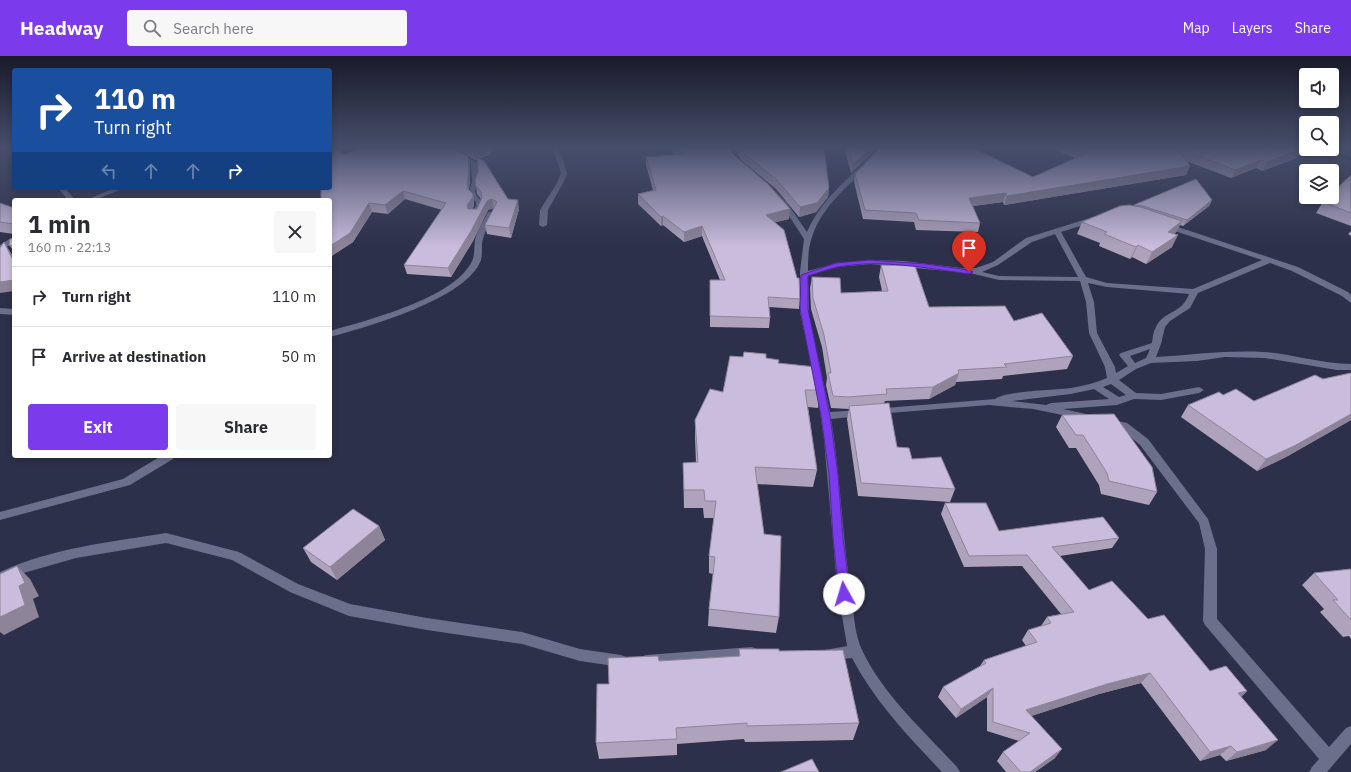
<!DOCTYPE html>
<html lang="en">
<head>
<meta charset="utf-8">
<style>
	:root { --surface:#fff; --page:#f7f7f7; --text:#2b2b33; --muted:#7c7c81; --line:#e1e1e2; --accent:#7c3aed }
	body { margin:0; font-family:"IBM Plex Sans",sans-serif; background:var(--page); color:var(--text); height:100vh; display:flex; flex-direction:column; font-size:15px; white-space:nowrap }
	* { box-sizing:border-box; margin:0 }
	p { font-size:13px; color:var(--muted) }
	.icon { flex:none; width:22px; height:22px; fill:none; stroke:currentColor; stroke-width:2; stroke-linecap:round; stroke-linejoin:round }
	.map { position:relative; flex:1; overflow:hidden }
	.sheet { position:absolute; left:12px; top:142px; width:320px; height:260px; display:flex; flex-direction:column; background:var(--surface); border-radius:4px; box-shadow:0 2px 6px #0003 }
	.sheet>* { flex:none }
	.top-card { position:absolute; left:12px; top:12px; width:320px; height:122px; border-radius:4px; box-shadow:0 2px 6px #0003; background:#1a4fa0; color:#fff; overflow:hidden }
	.buttons { position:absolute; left:1299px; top:12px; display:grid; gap:8px }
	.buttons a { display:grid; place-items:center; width:40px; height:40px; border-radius:4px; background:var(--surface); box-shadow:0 2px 6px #0003; font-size:20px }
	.pin { position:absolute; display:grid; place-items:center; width:34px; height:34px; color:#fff; margin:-41px -17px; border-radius:50% 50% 50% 0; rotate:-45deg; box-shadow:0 0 4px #0007 }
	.pin .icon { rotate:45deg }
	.me { position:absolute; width:44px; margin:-22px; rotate:354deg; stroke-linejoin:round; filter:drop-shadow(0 0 3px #0008) }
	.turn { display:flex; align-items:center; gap:14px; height:84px; padding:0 16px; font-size:18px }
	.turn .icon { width:52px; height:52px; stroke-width:2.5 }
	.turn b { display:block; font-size:28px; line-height:34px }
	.lanes { display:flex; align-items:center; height:38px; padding:0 16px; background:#0003; justify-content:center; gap:20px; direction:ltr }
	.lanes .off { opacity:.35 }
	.round { display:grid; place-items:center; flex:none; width:42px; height:42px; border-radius:4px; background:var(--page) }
	.head { display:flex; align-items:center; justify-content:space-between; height:68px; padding:0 16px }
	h1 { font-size:24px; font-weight:700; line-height:30px }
	.button { display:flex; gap:8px; margin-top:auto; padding:8px 16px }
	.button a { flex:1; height:46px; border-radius:4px; background:var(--accent); color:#fff; font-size:16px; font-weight:700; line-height:46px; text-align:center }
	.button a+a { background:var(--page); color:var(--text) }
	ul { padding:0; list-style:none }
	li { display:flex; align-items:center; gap:12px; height:60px; padding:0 16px; border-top:1px solid var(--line) }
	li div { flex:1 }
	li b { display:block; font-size:15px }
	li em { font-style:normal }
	header { display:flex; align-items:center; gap:24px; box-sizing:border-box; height:56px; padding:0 20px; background:var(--accent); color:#fff }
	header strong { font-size:19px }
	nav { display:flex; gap:22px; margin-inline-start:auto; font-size:14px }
	.search { width:280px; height:36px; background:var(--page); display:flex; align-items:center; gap:10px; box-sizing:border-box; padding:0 14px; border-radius:4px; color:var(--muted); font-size:15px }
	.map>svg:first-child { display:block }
</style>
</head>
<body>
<header>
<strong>Headway</strong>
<div class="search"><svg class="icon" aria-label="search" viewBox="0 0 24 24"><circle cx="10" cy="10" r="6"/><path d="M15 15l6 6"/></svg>Search here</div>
<nav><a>Map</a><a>Layers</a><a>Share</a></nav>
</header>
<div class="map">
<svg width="1351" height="716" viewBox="0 0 1351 716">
	<rect width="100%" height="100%" fill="#2d304a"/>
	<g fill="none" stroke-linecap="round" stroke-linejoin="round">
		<!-- stream -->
		<path fill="#011b26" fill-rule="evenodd" d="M1322,93H1328L1351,101V105L1338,101Z"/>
		<!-- street -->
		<path fill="#6b6f8c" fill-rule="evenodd" d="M10,91H14V93L11,92Z
			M438,91H451L477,107L478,125L475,134L476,139L482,146V150L477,161H471L470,159L476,150V146C467,138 470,135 472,125C472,120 471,113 471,108L446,94Z
			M550,91H556L562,101L567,117L563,127L548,154L547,169L543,171L539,169L540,154L557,127L561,117L556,101Z
			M880,91H886C862,121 824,143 812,181C808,192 808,204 808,215L837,207L870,204L903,205L961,212H976L993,206L1026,182L1096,160H1099V164L1061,176L1086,221L1107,227L1193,233L1262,204L1163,171L1162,169L1166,167L1298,211L1348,236L1351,239V247L1342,240L1292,215L1270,207L1198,237L1190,252L1170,265L1165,271L1161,288L1156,301C1192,299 1227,294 1263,296C1293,298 1321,308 1351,308V314H1337L1265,302L1225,301L1197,305L1151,307L1136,313L1119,324L1136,337L1161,338L1199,331L1204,334L1199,337L1161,344L1134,343L1117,349L1063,353L1091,359L1092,361L1091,363L1087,364L1033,353L989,349L877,358L872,355L873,353L995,343C1004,335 1056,334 1071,332C1083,330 1095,327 1107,322L1105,311L1089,277L1086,246L1080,225L999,224L970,217L870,208L837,211L808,220L809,260L830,356L861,354L866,357L861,360L831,363C841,423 842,484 852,544C854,560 855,579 862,594C883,639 924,675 957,711L960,716H942C908,680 875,646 852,602L830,604L825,602L823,598L825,594L847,590L837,529L824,384L818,342L800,256V216L804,183L782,149L764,130L769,129L787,147L807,176C822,141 854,118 880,91ZM1055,178L1078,221L999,220L982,216L998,209L1032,186ZM1088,227L1107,231L1189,238C1181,259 1164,254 1156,271C1153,276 1153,281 1152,287L1121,297L1119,299L1128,310L1116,317L1115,311L1097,277L1094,246ZM1150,293L1146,302L1135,307L1130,300ZM1111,328L1126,339L1119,341L1103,331ZM1094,333L1109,343L1051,347L1046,349L1012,345L1071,338Z
			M58,132H65L75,144H68Z
			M115,132H124L95,144H86Z
			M488,156H494L495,158C491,166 485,174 483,183C481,189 483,197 481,204C467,243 367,271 330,281V275C368,264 455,242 472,205C475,199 474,191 475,184C477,175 484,164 488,156Z
			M11,182H14V187L0,194V189Z
			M0,252L14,253V259L0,258Z
			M1109,363L1127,367L1148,383L1208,463L1217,493V563L1329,691L1346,672L1351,670V688L1327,716H1309L1312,711L1319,703L1205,569L1203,565L1205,493L1199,467L1140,389L1120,372L1105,368L1104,366Z
			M161,400H174L173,403L130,429L0,464V456L123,423Z
			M166,477L239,496L298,528L350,548L427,562L522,576L580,593L621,599L626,601L628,605L626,609L621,611L580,605L522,588L427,574L349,560L290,536L232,504L166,487L76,502L20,518L0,527V516C52,492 110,486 166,477Z
			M752,591L757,593L759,597L757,601L752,603L646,611L641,609L639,605L641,601L646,599Z"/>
	</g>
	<!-- wall -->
	<path fill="#aea2bd" d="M454,91H493L490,92L491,98L478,103L508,143L519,153L511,182L487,178L485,169L494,152L488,154L473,185L451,221L407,218L404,209L442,154L405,143L388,158L372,156L353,186L330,201V144L346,99L468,100L470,109V125L469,134L473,138L474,147V150L472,153H477L481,143L477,138L475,125L478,116L477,103L475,104Z
		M670,91H728L734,99L789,163L775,166L800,243L799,253L769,251L770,262L769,272L710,271V224H720L702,180L684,186L663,169L661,170L638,148V138L653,134L646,109V101L675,99Z
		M734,91H817L829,132L828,141L816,156L799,161L776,133L741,104Z
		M844,91H878L851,117Z
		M1049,91H1294L1297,102L1262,115L1256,112L1231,122L1186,105V119L1004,149L1003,146L973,150L980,167L978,176L916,174L914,166L863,163L854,126L855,118L1033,121L1075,102Z
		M1351,119V170L1316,157L1323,146Z
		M1212,144L1209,150L1183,170L1180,169L1176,176L1174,178L1172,191L1146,208L1132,201L1130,203L1099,190L1100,187L1077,178L1082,166L1134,150V149Z
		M0,147L14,152V178L0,176Z
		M1351,175V180L1348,178Z
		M14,183V195L9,189Z
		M881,209L929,251L1014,265L1073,300L1067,313L1003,320L1002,323L956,326L955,329L929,343L885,345L884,347L897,391L912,403L955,433L950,446L858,440L847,363L849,353L831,352L826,329L827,322L822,291L811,253L810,232L812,221L841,237L882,235L879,221Z
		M743,301L766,302L778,307L821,334L818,352L808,351L817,414L813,431L757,428L764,478L779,561L776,577L708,570L709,553L713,518L709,517V500L714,462H704L703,452H684L683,407H696L695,382V364L723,336Z
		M1351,317V364L1286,401L1257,415L1181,361L1188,349L1223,339L1254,345L1323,323Z
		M1062,359L1157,436L1149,449L1101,438L1099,429L1076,392H1069L1056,371Z
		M945,447L999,475L1119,482L1112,492L1060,500L1089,534L1148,563L1210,615L1247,635L1241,641L1266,694L1226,705L1220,699L1200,705L1141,627L1099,638L1031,660L1055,702L1035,716H1006L997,705L1003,696L1019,685L987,675V641L956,662L938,641L943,631L980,610L984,604L1026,590L1022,584L1028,574L1041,570L1047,561L1061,558L1022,510L964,511L941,458Z
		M379,470L385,484L337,524L311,506L303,492Z
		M1351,513V583L1349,580L1343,581L1320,556L1324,553L1302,529L1314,517Z
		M739,593L779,595L859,667L853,684L745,686L744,683L677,688V699L599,703L596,687L609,628L659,605L739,600Z"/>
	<!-- shaded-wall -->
	<path fill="#8d849a" d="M483,91H493L490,92L491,98L475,104L473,96Z
		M871,91H878L851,117L853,108Z
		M1301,93L1297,102L1262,115L1267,106Z
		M468,100L470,109V125L468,136L467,128Z
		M1261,104L1256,112L1231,122L1235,114Z
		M1190,110L1186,119L1004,149L1007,140Z
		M829,132L828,141L816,156L799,161L800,151Z
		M403,135L405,143L388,158L385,149Z
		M1006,137L1003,146L966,151L969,142Z
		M473,138L474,150L469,158L467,149Z
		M492,143L494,152L488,154L473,185L451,221L448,212L487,145Z
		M518,144L519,153L511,182L509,172Z
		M1212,144L1209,150L1183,170L1187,164Z
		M369,147L372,156L353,186L330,201V190Z
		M790,153L789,163L765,169L766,159Z
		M663,160V169L661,170V161Z
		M1182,165L1176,176L1162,188L1168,176Z
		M702,170V180L684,186V176Z
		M1178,179L1172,191L1146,208L1152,196Z
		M4,186L11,197L14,202V206Z
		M1138,189L1132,201L1130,203L1136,191Z
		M14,224V235L0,237V226Z
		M959,317L955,329L929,343L933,331Z
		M1351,358V364L1286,401L1257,415L1266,403Z
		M379,470L385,484L337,524L330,511Z
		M17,510L30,523L39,540L33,543L39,561L4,579L0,576V561L19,530Z
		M1150,617L1141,627L1099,638L1019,664L1026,654L1107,628Z
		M993,632L987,641L956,662L961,653Z
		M1247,635L1237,645L1238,637Z
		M1278,684L1266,694L1226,705L1237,696Z
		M1231,690L1220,699L1200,705L1210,696Z
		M1062,693L1055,702L1035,716H1030Z"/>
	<!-- building -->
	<path fill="#cabcdc" stroke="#8d849a" d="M360,91H449L468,100L469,116L467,128L468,133L473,138V141L467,149L468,153H477L482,141L481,136L476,130L475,125L478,116L477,102L484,105L508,143L518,144L509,172L485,169L497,146L492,143L487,145L471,175L448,212L404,209L446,147L403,135L385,149L369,147L350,177L330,190V144H321V132H330V92L346,99Z
		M466,91H487L473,96Z
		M676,91H728L734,99L768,128L790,153L766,159L784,174L797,222H799L800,243L768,241L770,262L710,260V224H725L702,170L684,176L663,160L661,161L638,138L656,134L646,101L685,98L677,93Z
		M739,91H817L824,92L829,132L817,147L800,151L777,124L741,95Z
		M848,91H871L853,108Z
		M881,91H971L1033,121L1087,97L1072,91H1294L1301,93L1267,106L1261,104L1235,114L1176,91L1190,110L1007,140L1006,137L969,142L980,167L919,164L916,157L865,154L855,118Z
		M1351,119V157L1323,146L1328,141H1332V137Z
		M1196,123L1212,144L1187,164L1143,150L1134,149Z
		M0,147L14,152V168L0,166Z
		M1129,149L1141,151L1182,165L1168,176L1178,179L1152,196L1138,189L1136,191L1104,178L1107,176L1082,166L1120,150Z
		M10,183H14V190L9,189Z
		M4,186L14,206V224L0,226V192Z
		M881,209L915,210L929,251L1005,250L1014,265L1042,257L1073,300L1004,308L1007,311L958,314L959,317L933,331L886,333L887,338L848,341L833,340L828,317H831L824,279L813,242L812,221L840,222L841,237L888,235Z
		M744,296L766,298V302L779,304L778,307L816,311L821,334H805L817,414L755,411L764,478L781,480L779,561L709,553L715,501L709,500L716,445H705L704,434H684L683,407L698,406L695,364L710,333L723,336L730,300L743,301Z
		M1351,317V358L1296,389L1266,403L1188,349L1219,336L1223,339L1236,333L1254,345L1315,319L1323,323Z
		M889,347L897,391L909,392L912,403L941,401L955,433L861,427L849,350Z
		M1114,358L1152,411L1157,436L1109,425L1107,417L1083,379H1076L1062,359Z
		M945,447H986L999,475L1103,461L1119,482L1052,491L1089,534L1112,525L1148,563L1164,559L1210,615L1226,610L1247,635L1238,637L1278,684L1237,696L1231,690L1210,696L1150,617L1107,628L1026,654L1062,693L1030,716H1021L1003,696L1030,677L993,666V632L961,653L943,631L986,607L984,604L1037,586L1028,574L1051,567L1047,561L1074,556L1027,499L969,500Z
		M353,453L379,470L330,511L303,492Z
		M17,510L25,527L19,530L25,549L0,561V518Z
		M1351,513V564L1333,544H1338L1314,517Z
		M739,593H779V595L843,594L859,667L747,670V667L676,672L677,683L596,687L597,628H609L608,602L658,600L659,605L740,600Z
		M812,703L819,716H781Z"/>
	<!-- sky -->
	<linearGradient id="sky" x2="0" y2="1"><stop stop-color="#191a29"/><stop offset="0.48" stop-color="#464e6b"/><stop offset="1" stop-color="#464e6b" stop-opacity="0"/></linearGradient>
	<rect width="1351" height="191" fill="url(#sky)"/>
	<!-- route -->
	<path fill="#7c3aed" stroke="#51269a" d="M870,204L926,208L969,214L973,216L969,218C927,212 881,203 838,211C828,213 818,217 808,220V253L830,360L838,419L843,482L850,538L849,541L844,543L840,541L839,538L833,482L829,419L821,360L800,253L801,219L836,207Z"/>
</svg>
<div class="buttons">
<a><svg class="icon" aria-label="sound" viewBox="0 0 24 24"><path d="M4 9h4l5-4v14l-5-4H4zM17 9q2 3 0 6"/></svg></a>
<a><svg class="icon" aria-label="search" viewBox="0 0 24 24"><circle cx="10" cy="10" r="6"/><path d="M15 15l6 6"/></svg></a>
<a><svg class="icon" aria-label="layers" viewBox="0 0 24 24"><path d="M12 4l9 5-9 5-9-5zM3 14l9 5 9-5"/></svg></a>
</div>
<div class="pin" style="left:969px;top:216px;background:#d93025"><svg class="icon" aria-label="arrive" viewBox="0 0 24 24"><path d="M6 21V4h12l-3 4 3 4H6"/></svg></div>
<svg class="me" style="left:844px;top:538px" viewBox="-20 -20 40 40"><circle r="19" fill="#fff"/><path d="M0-13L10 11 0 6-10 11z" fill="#7c3aed"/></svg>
<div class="top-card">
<div class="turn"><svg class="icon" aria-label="right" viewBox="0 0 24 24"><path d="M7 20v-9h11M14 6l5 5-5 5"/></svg><div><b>110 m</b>Turn right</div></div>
<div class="lanes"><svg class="icon off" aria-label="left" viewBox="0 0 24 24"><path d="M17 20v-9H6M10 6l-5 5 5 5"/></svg><svg class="icon off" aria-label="ahead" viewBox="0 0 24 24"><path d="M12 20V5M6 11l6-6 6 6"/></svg><svg class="icon off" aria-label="ahead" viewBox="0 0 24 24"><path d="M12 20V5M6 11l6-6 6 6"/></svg><svg class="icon" aria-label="right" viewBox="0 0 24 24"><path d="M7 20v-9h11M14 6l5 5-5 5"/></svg></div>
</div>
<section class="sheet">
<div class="head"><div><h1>1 min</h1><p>160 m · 22:13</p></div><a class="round"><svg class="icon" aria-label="close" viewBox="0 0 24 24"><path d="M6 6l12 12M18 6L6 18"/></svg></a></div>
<ul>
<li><svg class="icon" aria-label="right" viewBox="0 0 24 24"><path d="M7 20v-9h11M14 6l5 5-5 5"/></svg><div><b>Turn right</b></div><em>110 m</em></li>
<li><svg class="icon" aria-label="arrive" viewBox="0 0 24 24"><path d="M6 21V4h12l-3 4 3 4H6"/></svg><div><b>Arrive at destination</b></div><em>50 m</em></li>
</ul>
<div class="button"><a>Exit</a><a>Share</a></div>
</section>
</div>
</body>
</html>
